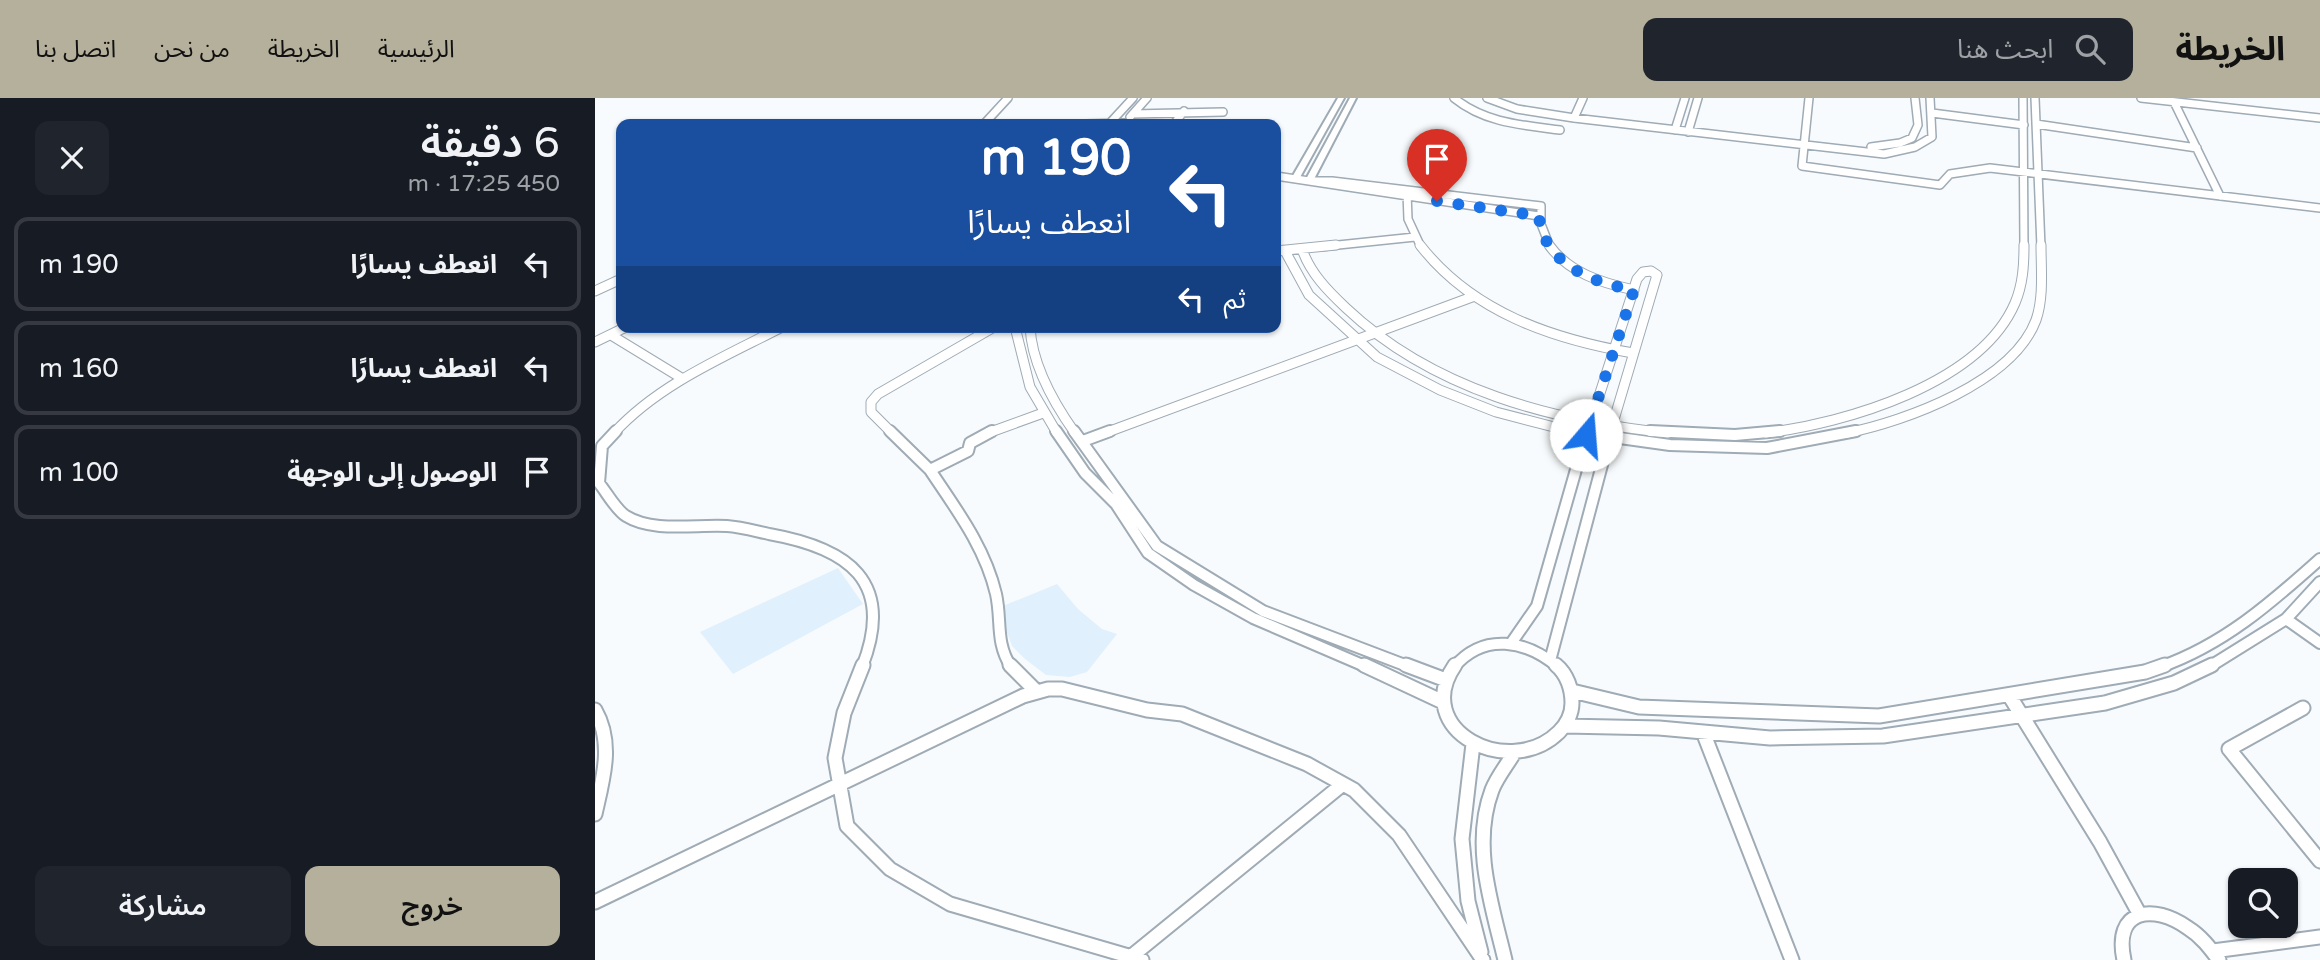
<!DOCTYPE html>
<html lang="ar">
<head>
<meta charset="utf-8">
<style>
	:root { --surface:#171b24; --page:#20242c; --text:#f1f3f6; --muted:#9ea1a6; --line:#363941; --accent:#b5b09b }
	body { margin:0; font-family:"Varela Round","Noto Sans Arabic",sans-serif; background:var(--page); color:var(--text); direction:rtl; height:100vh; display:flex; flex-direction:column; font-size:26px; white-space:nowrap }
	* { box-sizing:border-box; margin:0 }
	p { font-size:23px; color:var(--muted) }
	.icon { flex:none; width:38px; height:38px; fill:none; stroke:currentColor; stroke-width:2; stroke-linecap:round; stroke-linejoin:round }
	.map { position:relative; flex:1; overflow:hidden; direction:ltr }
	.details { display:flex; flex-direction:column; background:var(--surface); width:595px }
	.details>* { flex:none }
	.top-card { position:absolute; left:21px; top:21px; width:665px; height:214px; border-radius:14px; box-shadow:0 2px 5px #0004; direction:rtl; background:#1a4fa0; color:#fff; overflow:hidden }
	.fabs { position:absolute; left:1633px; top:770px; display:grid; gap:14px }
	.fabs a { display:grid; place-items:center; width:70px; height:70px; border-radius:14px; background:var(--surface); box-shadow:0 2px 5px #0004; font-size:35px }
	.pin { position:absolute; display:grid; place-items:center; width:60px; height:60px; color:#fff; margin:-72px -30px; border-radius:50% 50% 50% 0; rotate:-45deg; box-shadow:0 0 7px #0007 }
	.pin .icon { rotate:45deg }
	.me { position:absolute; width:77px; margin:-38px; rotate:18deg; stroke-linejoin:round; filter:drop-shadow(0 0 5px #0008) }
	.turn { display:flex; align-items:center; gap:24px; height:147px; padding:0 35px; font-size:32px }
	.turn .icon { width:91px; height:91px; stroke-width:2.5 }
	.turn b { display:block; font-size:49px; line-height:60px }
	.then { display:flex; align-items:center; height:66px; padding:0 35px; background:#0003; gap:14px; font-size:26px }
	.round { display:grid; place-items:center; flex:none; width:74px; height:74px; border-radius:14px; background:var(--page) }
	.head { display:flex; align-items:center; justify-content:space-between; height:119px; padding:0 35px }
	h1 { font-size:42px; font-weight:600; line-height:52px }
	.cta { display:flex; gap:14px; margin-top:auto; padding:14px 35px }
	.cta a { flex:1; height:80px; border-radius:14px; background:var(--accent); color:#111; font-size:28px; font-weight:600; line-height:80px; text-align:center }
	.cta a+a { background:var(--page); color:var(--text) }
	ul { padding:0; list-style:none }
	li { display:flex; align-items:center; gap:21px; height:94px; margin:0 14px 10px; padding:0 21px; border:4px solid var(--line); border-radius:14px }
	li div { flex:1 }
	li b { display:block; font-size:26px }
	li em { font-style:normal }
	header { display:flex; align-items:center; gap:42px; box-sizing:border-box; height:98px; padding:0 35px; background:var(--accent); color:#111 }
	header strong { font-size:33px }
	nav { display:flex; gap:38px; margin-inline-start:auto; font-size:24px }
	.search { width:490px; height:63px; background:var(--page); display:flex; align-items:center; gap:18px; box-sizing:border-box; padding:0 24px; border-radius:14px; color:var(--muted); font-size:26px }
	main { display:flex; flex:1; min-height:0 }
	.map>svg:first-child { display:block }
</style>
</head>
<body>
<header>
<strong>الخريطة</strong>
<div class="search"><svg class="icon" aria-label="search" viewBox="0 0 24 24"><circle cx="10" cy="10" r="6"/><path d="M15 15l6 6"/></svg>ابحث هنا</div>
<nav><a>الرئيسية</a><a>الخريطة</a><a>من نحن</a><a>اتصل بنا</a></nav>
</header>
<main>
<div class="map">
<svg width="1725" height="862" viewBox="0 0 1725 862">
	<rect width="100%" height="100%" fill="#f8fbfd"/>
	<!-- built -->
	<path fill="#e0f0fd" d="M243,470L268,506L138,576L105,534Z
		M462,486L483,511L507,531L522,536L492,574L475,579L451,577L430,561L417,548L403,510Z"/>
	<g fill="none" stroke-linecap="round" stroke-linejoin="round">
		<defs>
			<path id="minor-far3" d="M859,0C890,25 927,27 965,32
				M892,0L922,11L979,20L1289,56L1320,49L1337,39L1335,0
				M1214,0L1207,68L1345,87L1355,76L1395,70L1725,110
				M1428,0L1429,149
				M1440,0L1446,149
				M1546,0L1725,20
				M1579,4L1625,98
				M1337,15L1429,27
				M538,16L628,14
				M535,19L552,0
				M979,20L988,0
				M389,26L413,0
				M490,26L530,25
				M514,26L538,0
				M579,26L589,13
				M1441,26L1602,50
				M1080,32L1090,0
				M1093,34L1103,0
				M1276,49L1305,45L1317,40L1323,27L1320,0
				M681,78L714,83
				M812,95L813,121L826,149
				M944,118L714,83H737L946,108V126L955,149
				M724,149L820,139"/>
			<path id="minor-far2" d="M825,147C877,214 957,241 1038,255
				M954,147C974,175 1007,185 1039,192
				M707,151C715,175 733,193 751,210C838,292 958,323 1073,335
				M681,153L741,147
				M690,153L714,197L782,259L845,292L901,314L982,335
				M0,193L26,181
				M420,229L435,289L462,335
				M435,229C437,267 458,304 480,335
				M16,237L88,281
				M0,244L31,229
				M19,335C64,286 129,259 187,229
				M297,335L276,314V304L283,296L399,229
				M393,335L448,315
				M510,335L877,199
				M992,335L1042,181L1048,174L1056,173L1062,177L1015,335
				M1171,335C1251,325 1385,286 1420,205C1428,186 1429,167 1429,147
				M1252,335C1311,323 1418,284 1441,222C1449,199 1446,171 1446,147"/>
			<path id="minor-far1" d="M21,333L7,348L4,385C12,395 21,412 31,418C58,435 102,426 132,428C146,429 160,433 174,436C253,450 301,483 267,569
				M295,333L335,372
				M397,333L375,345L373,353L335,372C361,411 390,449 401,496C407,523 400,544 416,569
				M461,333L490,375L521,406L553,455L599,487L658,520L772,569
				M479,333L562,448L668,513L815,569
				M975,333L1075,347L1172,350L1261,333
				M1055,333L1140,337L1185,333
				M488,343L515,333
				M1691,521L1725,545
				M917,544L942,508L992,333
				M956,559L1016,333
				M859,569C889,534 931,542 963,569
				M1565,569C1628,547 1676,505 1725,461
				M1614,569L1691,521L1725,484"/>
			<path id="minor" d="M268,567L249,615L240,660L252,728L295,771L355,806L547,862
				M415,567L441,593
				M769,567L848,604
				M811,567L851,582
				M860,567C815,632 914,683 964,634C971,627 977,616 977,605C977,591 972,576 961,567
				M977,593L1044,609L1284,618L1550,574L1570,567
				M1414,597L1505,744L1545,817
				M1708,610L1634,651L1725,763
				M0,612C19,645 8,681 0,716
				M970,628L1064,630L1175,640L1288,638L1510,605L1579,585L1617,567
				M1108,634L1197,862
				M878,646L867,741L873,803L886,854
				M0,804L428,598L453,591H467L552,612L587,616L712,666L759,692L804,737L888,862
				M1618,853L1725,839
				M533,861L748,686
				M910,862C897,807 876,748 897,692C902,679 912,667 919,655
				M1529,862C1518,811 1558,805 1593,830C1606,838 1615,850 1624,862"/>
			<path id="tertiary" d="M743,0H749L704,81L697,83L696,81Z
				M755,0H761L718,83L711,85L710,83Z"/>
		</defs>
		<!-- minor-far3 casing -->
		<use href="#minor-far3" stroke="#9fabb5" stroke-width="10"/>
		<!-- minor-far2 casing -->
		<use href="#minor-far2" stroke="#9fabb5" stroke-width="11"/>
		<!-- minor-far1 casing -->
		<use href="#minor-far1" stroke="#9fabb5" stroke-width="14"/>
		<!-- minor casing -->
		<use href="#minor" stroke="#9fabb5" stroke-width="17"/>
		<!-- tertiary casing -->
		<use href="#tertiary" stroke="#9fabb5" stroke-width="4"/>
		<!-- minor-far3 -->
		<use href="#minor-far3" stroke="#fff" stroke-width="7"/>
		<!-- minor-far2 -->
		<use href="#minor-far2" stroke="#fff" stroke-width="9"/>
		<!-- minor-far1 -->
		<use href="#minor-far1" stroke="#fff" stroke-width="10"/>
		<!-- minor -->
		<use href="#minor" stroke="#fff" stroke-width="13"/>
		<!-- tertiary -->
		<use href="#tertiary" fill="#fff" fill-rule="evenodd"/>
	</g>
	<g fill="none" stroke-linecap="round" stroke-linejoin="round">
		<!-- route -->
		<path stroke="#1a73e8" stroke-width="12" stroke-dasharray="0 21.6" d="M842,103L944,118C948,165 997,185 1039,192L991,337"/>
	</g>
</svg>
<div class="fabs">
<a><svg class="icon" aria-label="search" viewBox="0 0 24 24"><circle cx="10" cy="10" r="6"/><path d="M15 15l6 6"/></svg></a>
</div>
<div class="pin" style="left:842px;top:103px;background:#d93025"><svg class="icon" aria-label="arrive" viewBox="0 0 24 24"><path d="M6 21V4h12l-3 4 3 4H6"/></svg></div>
<svg class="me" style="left:991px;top:337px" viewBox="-20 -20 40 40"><circle r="19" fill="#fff"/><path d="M0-13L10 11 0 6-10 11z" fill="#1a73e8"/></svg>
<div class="top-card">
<div class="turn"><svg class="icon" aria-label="left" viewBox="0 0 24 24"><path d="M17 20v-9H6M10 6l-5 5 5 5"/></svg><div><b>190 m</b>انعطف يسارًا</div></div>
<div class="then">ثم<svg class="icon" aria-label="left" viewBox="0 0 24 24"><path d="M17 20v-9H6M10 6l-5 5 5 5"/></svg></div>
</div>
</div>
<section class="details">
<div class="head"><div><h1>6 دقيقة</h1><p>450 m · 17:25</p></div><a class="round"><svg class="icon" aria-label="close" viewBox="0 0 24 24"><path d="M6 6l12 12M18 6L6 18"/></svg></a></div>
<ul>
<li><svg class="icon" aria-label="left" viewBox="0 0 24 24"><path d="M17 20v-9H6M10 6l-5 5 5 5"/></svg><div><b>انعطف يسارًا</b></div><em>190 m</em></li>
<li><svg class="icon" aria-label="left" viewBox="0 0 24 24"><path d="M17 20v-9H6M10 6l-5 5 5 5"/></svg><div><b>انعطف يسارًا</b></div><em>160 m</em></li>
<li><svg class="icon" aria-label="arrive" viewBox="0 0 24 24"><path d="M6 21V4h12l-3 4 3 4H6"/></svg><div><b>الوصول إلى الوجهة</b></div><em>100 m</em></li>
</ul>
<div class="cta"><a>خروج</a><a>مشاركة</a></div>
</section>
</main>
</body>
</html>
